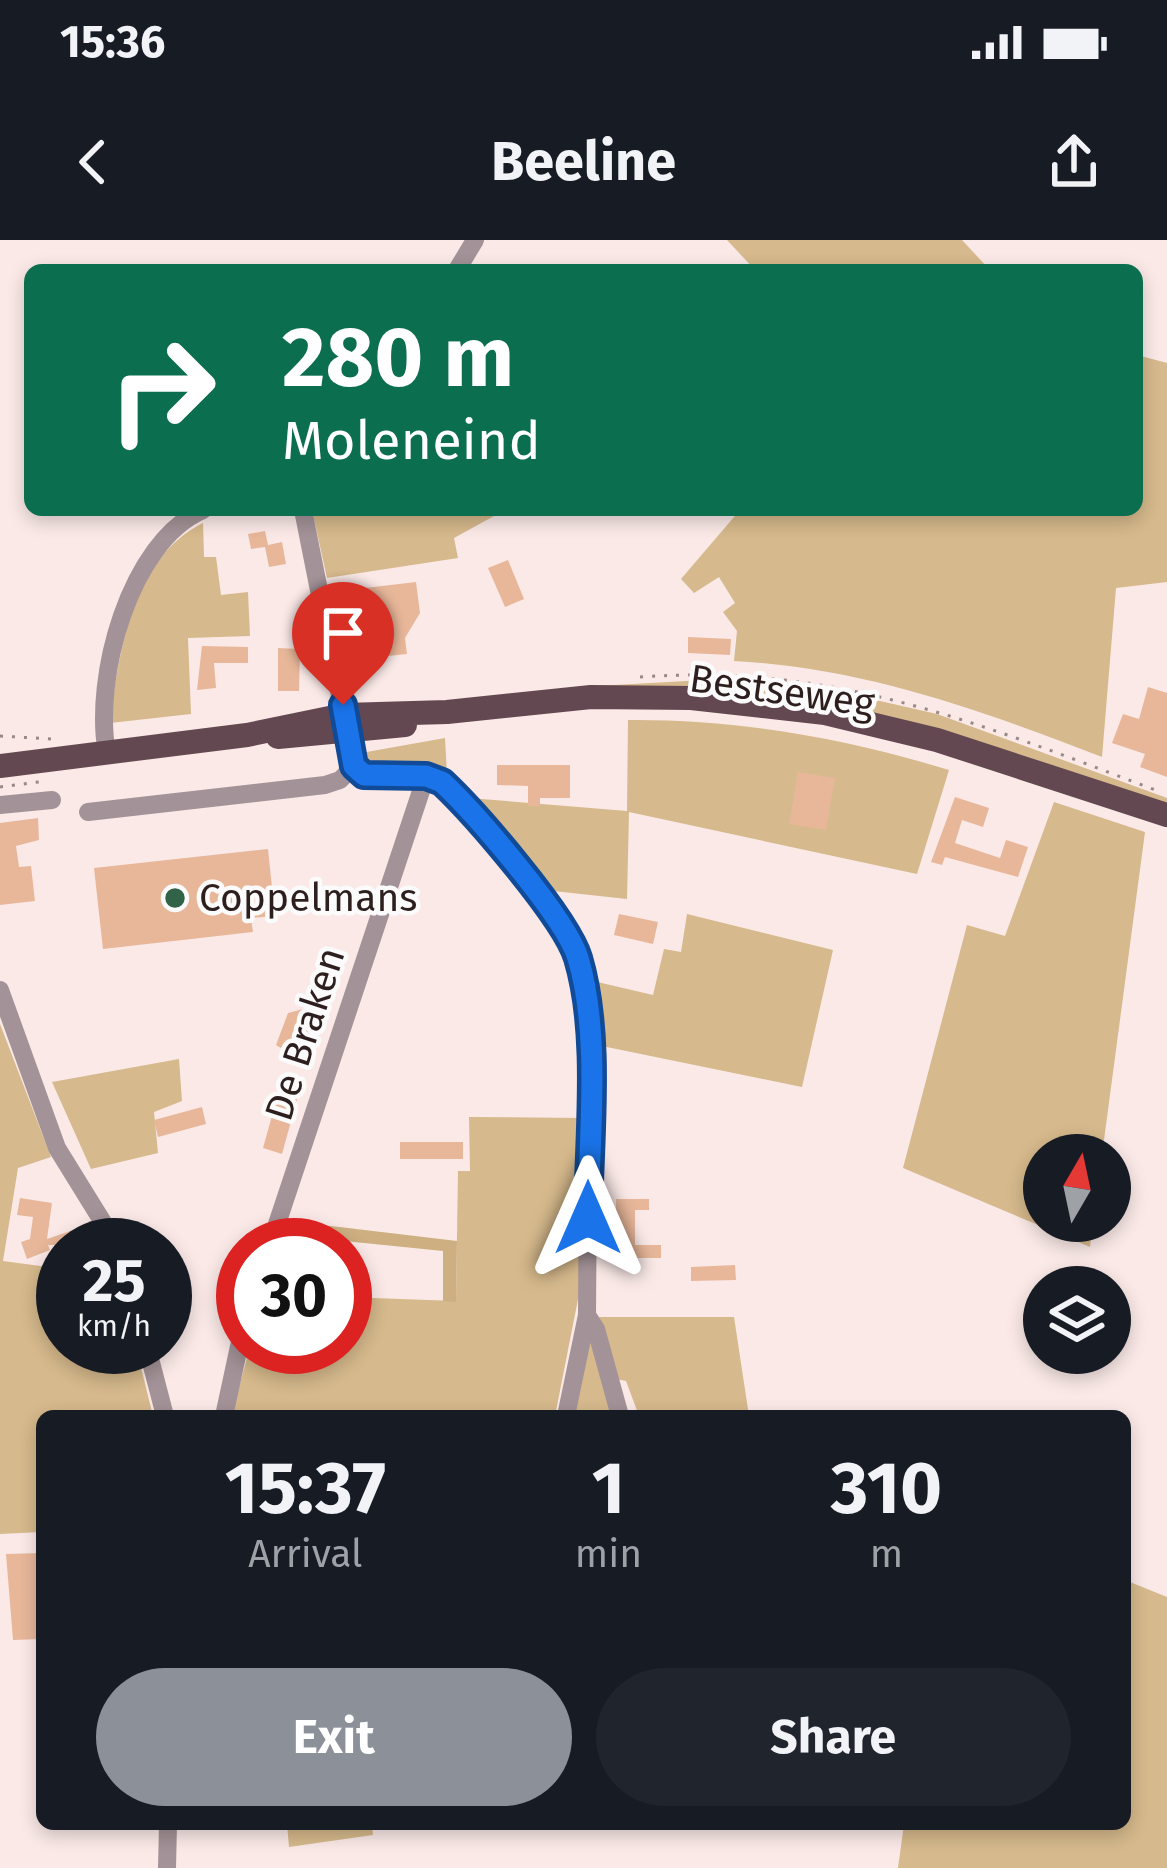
<!DOCTYPE html>
<html lang="en">
<head>
<meta charset="utf-8">
<style>
	:root { --surface:#171b24; --page:#20242c; --text:#f1f3f6; --muted:#9ea1a6; --accent:#8c9099 }
	body { margin:0; font-family:"Fira Sans",sans-serif; background:var(--page); color:var(--text); height:100vh; display:flex; flex-direction:column; font-size:45px; white-space:nowrap }
	* { box-sizing:border-box; margin:0 }
	p { font-size:39px; color:var(--muted) }
	.icon { flex:none; width:66px; height:66px; fill:none; stroke:currentColor; stroke-width:2; stroke-linecap:round; stroke-linejoin:round }
	.map { position:relative; flex:1; overflow:hidden }
	.drawer { position:absolute; left:36px; top:1170px; width:1095px; height:420px; display:flex; flex-direction:column; background:var(--surface); border-radius:18px; box-shadow:0 6px 18px #0003 }
	.drawer>* { flex:none }
	.guide { position:absolute; left:24px; top:24px; width:1119px; height:252px; border-radius:18px; box-shadow:0 6px 18px #0003; background:#0b6e4f; color:#fff; overflow:hidden }
	.needle { width:78px; rotate:9deg }
	.tools { position:absolute; left:1023px; top:894px; display:grid; gap:24px }
	.tools a { display:grid; place-items:center; width:108px; height:108px; border-radius:50%; background:var(--surface); box-shadow:0 6px 18px #0003; font-size:60px }
	.speed { position:absolute; left:36px; top:978px; display:flex; gap:24px; font-size:60px; font-weight:700; text-align:center }
	.speed>* { display:grid; place-content:center; width:156px; height:156px; border-radius:50%; background:var(--surface); box-shadow:0 6px 18px #0003; line-height:1 }
	.speed small { font-size:30px; font-weight:400 }
	.speed .limit { border:18px solid #d22; background:#fff; color:#111 }
	.pin { position:absolute; display:grid; place-items:center; width:102px; height:102px; color:#fff; margin:-123px -51px; border-radius:50% 50% 50% 0; rotate:-45deg; box-shadow:0 0 12px #0007 }
	.pin .icon { rotate:45deg }
	.me { position:absolute; width:132px; margin:-66px; rotate:0deg; stroke-linejoin:round; filter:drop-shadow(0 0 9px #0008) }
	.turn { display:flex; align-items:center; gap:42px; height:252px; padding:0 60px; font-size:54px }
	.turn .icon { width:156px; height:156px; stroke-width:2.5 }
	.turn b { display:block; font-size:84px; line-height:102px }
	.eta { display:flex; justify-content:space-evenly; align-items:center; height:204px; text-align:center }
	.eta b { font-size:72px; font-weight:700; line-height:84px }
	.button { display:flex; gap:24px; margin-top:auto; padding:24px 60px }
	.button a { flex:1; height:138px; border-radius:72px; background:var(--accent); color:#fff; font-size:48px; font-weight:700; line-height:138px; text-align:center }
	.button a+a { background:var(--page); color:var(--text) }
	.status { display:flex; justify-content:space-between; align-items:center; height:84px; padding:0 60px; background:var(--surface); direction:ltr }
	.status svg { height:33px; fill:currentColor }
	header { display:flex; justify-content:space-between; align-items:center; height:156px; padding:0 60px; background:var(--surface); font-size:54px; font-weight:700 }
	.map>svg:first-child { display:block }
</style>
</head>
<body>
<div class="status"><b>15:36</b><svg viewBox="0 0 49 12"><path d="M0 12V9h3v3zM5 12V6h3v6zM10 12V3h3v9zM15 12V0h3v12zM26 1h20v11H26zM47 4h2v5h-2z"/></svg></div>
<header><svg class="icon" aria-label="back" viewBox="0 0 24 24"><path d="M15 5l-7 7 7 7"/></svg>Beeline<svg class="icon" aria-label="share" viewBox="0 0 24 24"><path d="M12 15V3M7 8l5-5 5 5M5 13v7h14v-7"/></svg></header>
<div class="map">
<svg width="1167" height="1628" viewBox="0 0 1167 1628">
	<rect width="100%" height="100%" fill="#fae9e7"/>
	<!-- green -->
	<path fill="#d6b98c" d="M727,0H962L990,30H755Z
		M1137,115L1167,123V342L1116,348L1102,517C981,470 864,428 734,421L737,391L723,372L735,363L719,337L694,353L681,339L740,270H1137Z
		M312,270H505L454,298L458,318L327,338Z
		M203,283L204,317H216L221,355L248,352L250,396L188,398L191,474L110,483C119,412 132,318 203,283Z
		M741,438L823,448L937,474L1167,558V569L941,493L596,446Z
		M628,480C737,479 844,498 949,530L917,634L629,572L627,659L544,650L469,558L627,571Z
		M445,498L447,535C417,520 392,535 364,525L361,513Z
		M1054,562L1145,592L1102,915H1044V981H1093L1090,1007L903,928L967,685L1005,696Z
		M687,674L833,710L802,847L597,805L593,741L653,755L664,709L681,712Z
		M0,784L51,917L18,928L3,1021L63,1029V1107H136L153,1176H42V1292L0,1294Z
		M179,819L182,861L154,872L158,913L91,929L52,842Z
		M469,877L584,878L580,1049L555,1176H231L250,1107H345V1057L456,1061L458,931H470Z
		M599,1077H734L749,1176H639L626,1141L616,1139Z
		M590,1099L615,1176H573Z
		M1125,1340L1167,1357V1628H898L904,1584H1125Z
		M287,1584H372L373,1595L289,1607Z"/>
	<!-- forest -->
	<path fill="#cdaf82" d="M289,981L457,1001L456,1062L443,1061V1011L285,995Z"/>
	<!-- building -->
	<path fill="#e8b79a" d="M265,291L268,305L282,302L286,324L269,327L265,307L251,309L248,294Z
		M508,320L524,359L505,367L488,328Z
		M416,342L420,373L405,398L407,414L388,416L387,403L355,407L348,350Z
		M688,397L731,399L730,415L688,413Z
		M202,406L248,407V423H214L216,448L197,450Z
		M278,408L300,409L299,451H278Z
		M1148,447L1167,453V537L1140,527L1145,514L1112,503L1123,474L1139,479Z
		M497,525H570V558H540V566H528V546L497,545Z
		M798,532L835,538L826,590L789,584Z
		M955,557L989,568L983,587L962,580L955,603L1000,618L1006,600L1028,607L1018,637L945,617L942,625L931,622Z
		M38,578L39,600L16,606L19,627L31,626L35,661L0,665V583Z
		M268,609L275,676L251,678L253,692L103,709L94,628Z
		M619,674L658,682L653,704L614,695Z
		M303,769L322,781L298,819L276,805L288,773Z
		M280,847L299,852L282,914L263,908Z
		M202,867L206,884L158,897L154,880Z
		M400,902H463V919H400Z
		M20,958L52,963L47,999L79,988L83,1005H48L50,1010L27,1019L21,1002L30,999L33,977L17,975Z
		M616,959H649V970H635V1005H661V1018H617Z
		M735,1025L736,1040L691,1041V1027Z
		M42,1313V1399L13,1400L6,1314Z"/>
	<g fill="none" stroke-linecap="round" stroke-linejoin="round">
		<!-- path -->
		<path stroke="#988987" stroke-width="3" stroke-dasharray="3 9" stroke-linecap="butt" d="M640,437C836,423 978,483 1158,551
			M0,496L52,499
			M0,547L46,541"/>
		<!-- minor -->
		<path stroke="#a39297" stroke-width="18" d="M457,30L475,0
			M303,270L354,526L364,535H412L442,542L556,679L577,713L589,798L587,1075L566,1176
			M107,513C93,439 129,302 203,270
			M0,565L52,560
			M88,572L325,545L340,540L354,526
			M0,750L57,908L117,1005
			M270,1005L426,536
			M587,1075L596,1089L620,1176
			M147,1107L165,1176
			M224,1176L243,1088
			M167,1628L168,1584"/>
		<!-- major -->
		<path stroke="#644851" stroke-width="24" d="M278,497L405,485
			M0,526L247,495L344,475L447,472L591,457L691,458L825,473L937,500L1167,575"/>
	</g>
	<g fill="none" stroke-linecap="round" stroke-linejoin="round">
		<defs>
			<path id="route" d="M343,465L354,526L364,535L426,536L442,542C475,573 566,678 578,718C601,795 589,897 588,978"/>
		</defs>
		<!-- route casing -->
		<use href="#route" stroke="#114b97" stroke-width="30"/>
		<!-- route -->
		<use href="#route" stroke="#1a73e8" stroke-width="21"/>
	</g>
	<!-- markers -->
	<circle fill="#306348" stroke="#fbfbfb" stroke-width="4.5" cx="175" cy="658" r="12"/>
	<g text-anchor="middle" dominant-baseline="central" stroke-width="9" stroke-linejoin="round" paint-order="stroke">
		<!-- street labels -->
		<g font-size="39" fill="#2d1f1d" stroke="#fbfbfb">
			<text transform="translate(782 451) rotate(8)">Bestseweg</text>
			<text transform="translate(305 794) rotate(-72)">De Braken</text>
		</g>
		<!-- poi labels -->
		<g font-size="39" fill="#2d1f1d" stroke="#fbfbfb" text-anchor="start">
			<text x="199" y="658">Coppelmans</text>
		</g>
	</g>
</svg>
<div class="tools">
<a><svg class="needle" viewBox="-14 -14 28 28"><path d="M0-13l5 13h-10z" fill="#e53935"/><path d="M0 13l5-13h-10z" fill="#9ea1a6"/></svg></a>
<a><svg class="icon" aria-label="layers" viewBox="0 0 24 24"><path d="M12 4l9 5-9 5-9-5zM3 14l9 5 9-5"/></svg></a>
</div>
<div class="speed"><div>25<small>km/h</small></div><div class="limit">30</div></div>
<div class="pin" style="left:343px;top:465px;background:#d93025"><svg class="icon" aria-label="arrive" viewBox="0 0 24 24"><path d="M6 21V4h12l-3 4 3 4H6"/></svg></div>
<svg class="me" style="left:588px;top:978px" viewBox="-20 -20 40 40"><path d="M0-17L14 15 0 8-14 15z" fill="#1a73e8" stroke="#fff" stroke-width="4"/></svg>
<div class="guide">
<div class="turn"><svg class="icon" aria-label="right" viewBox="0 0 24 24"><path d="M7 20v-9h11M14 6l5 5-5 5"/></svg><div><b>280 m</b>Moleneind</div></div>
</div>
<section class="drawer">
<div class="eta">
<div><b>15:37</b><p>Arrival</p></div>
<div><b>1</b><p>min</p></div>
<div><b>310</b><p>m</p></div>
</div>
<div class="button"><a>Exit</a><a>Share</a></div>
</section>
</div>
</body>
</html>
